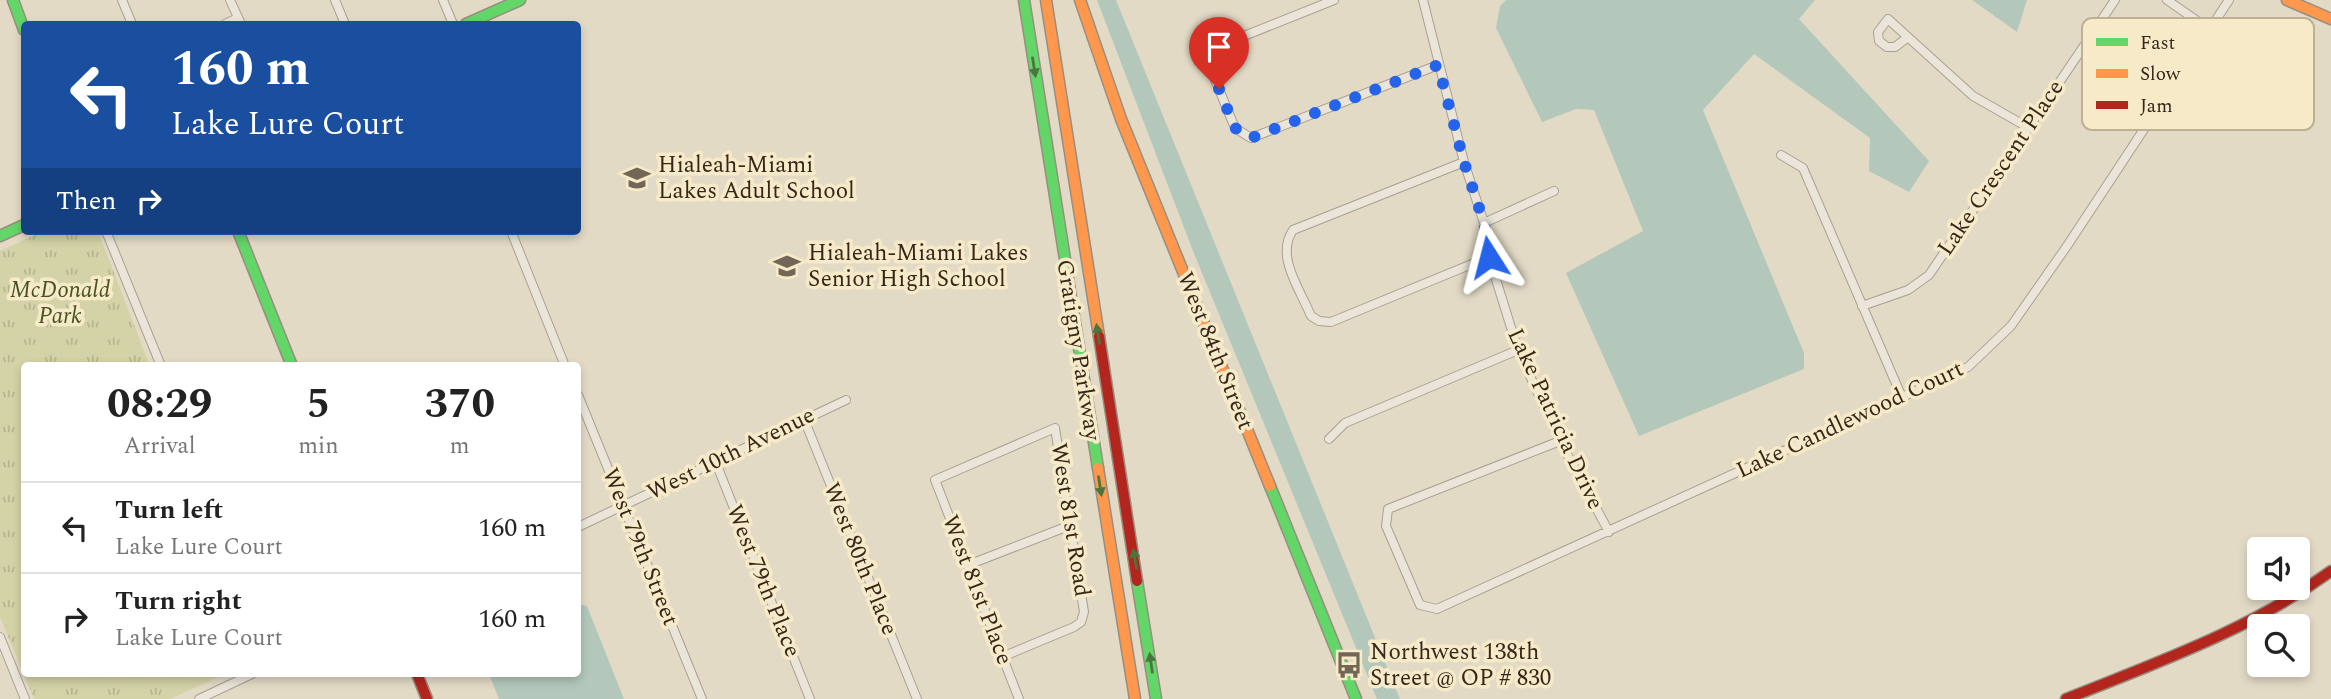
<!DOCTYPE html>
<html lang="en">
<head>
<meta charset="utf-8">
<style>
	:root { --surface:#fff; --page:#f2f2f2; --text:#222; --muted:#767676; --line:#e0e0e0 }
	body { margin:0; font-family:Spectral,serif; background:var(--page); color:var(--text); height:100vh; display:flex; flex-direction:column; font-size:26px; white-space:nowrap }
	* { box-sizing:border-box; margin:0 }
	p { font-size:23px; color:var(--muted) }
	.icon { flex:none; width:38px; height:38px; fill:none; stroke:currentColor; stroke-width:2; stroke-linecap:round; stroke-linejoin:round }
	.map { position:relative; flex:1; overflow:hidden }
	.details { position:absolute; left:21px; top:362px; width:560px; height:315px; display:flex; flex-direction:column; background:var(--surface); border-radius:7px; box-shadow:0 4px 10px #0003 }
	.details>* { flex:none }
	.guide { position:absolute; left:21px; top:21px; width:560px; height:214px; border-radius:7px; box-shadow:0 4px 10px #0003; background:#1a4fa0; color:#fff; overflow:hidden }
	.tools { position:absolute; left:2247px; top:537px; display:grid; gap:14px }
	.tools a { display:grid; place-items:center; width:63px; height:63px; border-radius:7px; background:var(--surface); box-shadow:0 4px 10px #0003; font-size:35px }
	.pin { position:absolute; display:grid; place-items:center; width:60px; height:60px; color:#fff; margin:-72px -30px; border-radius:50% 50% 50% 0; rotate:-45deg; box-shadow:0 0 7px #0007 }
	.pin .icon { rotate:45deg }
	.me { position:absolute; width:77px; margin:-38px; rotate:351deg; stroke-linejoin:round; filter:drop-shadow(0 0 5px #0008) }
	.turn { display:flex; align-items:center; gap:24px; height:147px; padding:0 35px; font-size:32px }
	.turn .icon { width:91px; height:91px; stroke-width:2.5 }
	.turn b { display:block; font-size:49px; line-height:60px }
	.then { display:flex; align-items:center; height:66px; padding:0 35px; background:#0003; gap:14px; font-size:26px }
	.eta { display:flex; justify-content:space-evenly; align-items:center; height:119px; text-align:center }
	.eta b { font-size:42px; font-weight:700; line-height:49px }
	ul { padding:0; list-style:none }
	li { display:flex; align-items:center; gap:21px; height:91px; padding:0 35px; border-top:2px solid var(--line) }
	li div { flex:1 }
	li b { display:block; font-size:26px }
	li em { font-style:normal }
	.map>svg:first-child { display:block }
</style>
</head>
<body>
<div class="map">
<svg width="2331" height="699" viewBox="0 0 2331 699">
	<defs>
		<pattern id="park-tufts" width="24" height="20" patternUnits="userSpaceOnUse" patternTransform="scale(1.75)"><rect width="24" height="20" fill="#d4d3a7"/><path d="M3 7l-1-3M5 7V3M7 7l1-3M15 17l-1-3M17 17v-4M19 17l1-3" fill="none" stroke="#b7b58f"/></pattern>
	</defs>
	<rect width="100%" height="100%" fill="#e3dac6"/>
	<!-- park -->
	<path fill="url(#park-tufts)" d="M44,231H98L150,366H24V674H225L170,699H34L0,617V251Z"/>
	<!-- garden -->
	<path fill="#d4d3a7" d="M94,267L100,282L71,294L65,279Z"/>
	<!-- water -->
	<path fill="#b3c8bb" d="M1097,0H1116L1400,699H1377L1193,251Z
		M1506,0H1815L1799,19L1929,161L1909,192L1869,171L1870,138L1754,54L1703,110L1804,353V369L1639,436L1566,273L1643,231L1594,110L1576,109L1542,122L1496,28L1500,6Z
		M1972,0H2027L2017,32Z
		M578,604L587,606L624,699H499L489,674H578Z"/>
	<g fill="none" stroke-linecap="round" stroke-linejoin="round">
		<defs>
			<path id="street" d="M122,0L132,24
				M230,0L241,24
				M335,0L345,24
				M443,0L453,24
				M1334,0L1234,40L1213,55L1211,70L1235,128L1251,138L1438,65
				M1423,0L1464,162L1484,223L1489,257L1518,350L1560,441L1609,532
				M2167,0L2209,29
				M225,24L238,18
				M1908,37L1895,47H1887L1879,41L1878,32L1888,19L1973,96L2029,128
				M1781,155L1803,168L1901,395
				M1464,162L1293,230C1275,256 1300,289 1311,316L1319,321L1331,322L1489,257
				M1484,223L1554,191
				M106,231L161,366
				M511,231L565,366
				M1862,306L1908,290L1929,275L2115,0
				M578,395L702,699
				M804,419L917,699
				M1329,439L1345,423L1518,350
				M1560,441L1388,509L1386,526L1420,605L1437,609L1968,367L2011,326L2067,246L2229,0
				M716,463L810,699
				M578,527L846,400
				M968,565L1071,525
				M0,637L25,699
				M1002,657L1074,627L1081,622L1084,612L1055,428L935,480C964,553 990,626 1019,699
				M199,699L252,674"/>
			<path id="fast" d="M13,0L24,30
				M1024,0L1098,468
				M466,24L520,0
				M238,231L292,366
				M0,236L24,225
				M1270,486L1356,699
				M1137,581L1156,699"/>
			<path id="slow" d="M1046,0L1099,336
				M1080,0L1121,119L1270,486
				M2287,0L2331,19
				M1098,468L1135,699"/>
			<path id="jam" d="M1099,336L1137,581
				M417,674L427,699
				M2066,699C2158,662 2250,630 2331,571"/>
		</defs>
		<!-- street casing -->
		<use href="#street" stroke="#a89f90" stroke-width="10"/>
		<!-- fast casing -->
		<use href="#fast" stroke="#978e80" stroke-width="13"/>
		<!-- slow casing -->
		<use href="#slow" stroke="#978e80" stroke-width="13"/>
		<!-- jam casing -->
		<use href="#jam" stroke="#978e80" stroke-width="13"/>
		<!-- street -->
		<use href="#street" stroke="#ebe5d9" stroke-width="8"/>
		<!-- fast -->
		<use href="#fast" stroke="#63d668" stroke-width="10"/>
		<!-- slow -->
		<use href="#slow" stroke="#ff974d" stroke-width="10"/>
		<!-- jam -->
		<use href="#jam" stroke="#b3261e" stroke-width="10"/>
	</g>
	<!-- one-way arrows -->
	<defs><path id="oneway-solid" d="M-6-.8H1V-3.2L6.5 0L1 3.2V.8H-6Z" transform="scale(1.75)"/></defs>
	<g fill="#4a763d">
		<use href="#oneway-solid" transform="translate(1034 67) rotate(81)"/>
		<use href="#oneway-solid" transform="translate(1098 334) rotate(-99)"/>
		<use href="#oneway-solid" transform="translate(1100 486) rotate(81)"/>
		<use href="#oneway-solid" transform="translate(1135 559) rotate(-99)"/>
		<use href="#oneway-solid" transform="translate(1151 663) rotate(-98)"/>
	</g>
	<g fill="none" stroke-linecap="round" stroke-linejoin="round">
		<!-- route -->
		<path stroke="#2563eb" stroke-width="12" stroke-dasharray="0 21.6" d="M1219,89L1235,128L1251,138L1438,65L1464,162L1484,223L1489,257"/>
	</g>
	<!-- icons -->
	<defs>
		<symbol id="school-bare" viewBox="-9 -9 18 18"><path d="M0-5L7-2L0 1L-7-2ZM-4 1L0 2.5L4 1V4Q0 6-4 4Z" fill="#726656" stroke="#f7eac9" stroke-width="2.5" paint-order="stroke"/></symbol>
		<symbol id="bus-bare" viewBox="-9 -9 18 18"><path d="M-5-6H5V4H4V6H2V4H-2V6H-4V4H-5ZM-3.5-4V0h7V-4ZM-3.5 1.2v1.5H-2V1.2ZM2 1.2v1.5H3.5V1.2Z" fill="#726656" stroke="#f7eac9" stroke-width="2.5" paint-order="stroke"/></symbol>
	</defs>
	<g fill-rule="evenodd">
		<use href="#school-bare" x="618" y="159" width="38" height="38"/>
		<use href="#school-bare" x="768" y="247" width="38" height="38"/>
		<use href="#bus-bare" x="1330" y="646" width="38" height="38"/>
	</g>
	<g text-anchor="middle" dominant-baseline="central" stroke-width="7" stroke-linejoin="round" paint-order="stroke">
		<!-- poi labels -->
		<g font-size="23" fill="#352719" stroke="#f7eac9" text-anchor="start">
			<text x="658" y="165">Hialeah-Miami<tspan x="658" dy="26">Lakes Adult School</tspan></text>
			<text x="808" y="253">Hialeah-Miami Lakes<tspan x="808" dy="26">Senior High School</tspan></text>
			<text x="1370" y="652">Northwest 138th<tspan x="1370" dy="26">Street @ OP # 830</tspan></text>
		</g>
		<!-- street labels -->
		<g font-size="23" fill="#352719" stroke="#f7eac9">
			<text transform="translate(2001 168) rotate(-56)">Lake Crescent Place</text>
			<text transform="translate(1078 350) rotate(81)">Gratigny Parkway</text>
			<text transform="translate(1215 351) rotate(68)">West 84th Street</text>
			<text transform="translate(1555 419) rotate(65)">Lake Patricia Drive</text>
			<text transform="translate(1850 420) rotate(-25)">Lake Candlewood Court</text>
			<text transform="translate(731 454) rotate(-26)">West 10th Avenue</text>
			<text transform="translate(1070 520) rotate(81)">West 81st Road</text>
			<text transform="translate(640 547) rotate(68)">West 79th Street</text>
			<text transform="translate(860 559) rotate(68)">West 80th Place</text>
			<text transform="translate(763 581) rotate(68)">West 79th Place</text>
			<text transform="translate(977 590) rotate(69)">West 81st Place</text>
		</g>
		<!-- park labels -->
		<g font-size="23" font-style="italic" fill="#47531f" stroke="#f7eac9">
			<text x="60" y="290">McDonald<tspan x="60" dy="26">Park</tspan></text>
		</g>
	</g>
	<!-- legend -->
	<rect x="2082" y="18" width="232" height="112" rx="10" fill="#f7eac9" stroke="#bdb094" stroke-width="2"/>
	<rect x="2096" y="38" width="32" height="8" fill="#63d668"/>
	<rect x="2096" y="69" width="32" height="9" fill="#ff974d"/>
	<rect x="2096" y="101" width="32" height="8" fill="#b3261e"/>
	<g font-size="19" fill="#352719">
		<text x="2140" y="49">Fast</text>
		<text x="2140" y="80">Slow</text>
		<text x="2140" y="112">Jam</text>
	</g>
</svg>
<div class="tools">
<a><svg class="icon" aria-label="sound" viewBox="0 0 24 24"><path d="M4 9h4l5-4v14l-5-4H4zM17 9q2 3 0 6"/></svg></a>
<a><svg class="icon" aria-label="search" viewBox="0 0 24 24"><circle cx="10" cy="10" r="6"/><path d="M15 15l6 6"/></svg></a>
</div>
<div class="pin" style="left:1219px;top:89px;background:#d93025"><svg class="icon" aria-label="arrive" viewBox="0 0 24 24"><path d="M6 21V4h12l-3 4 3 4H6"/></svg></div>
<svg class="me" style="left:1489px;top:257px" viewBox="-20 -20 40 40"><path d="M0-17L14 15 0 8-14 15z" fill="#2563eb" stroke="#fff" stroke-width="4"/></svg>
<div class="guide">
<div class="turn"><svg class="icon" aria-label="left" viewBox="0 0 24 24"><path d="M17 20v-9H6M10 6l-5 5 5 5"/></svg><div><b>160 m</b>Lake Lure Court</div></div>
<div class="then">Then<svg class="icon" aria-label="right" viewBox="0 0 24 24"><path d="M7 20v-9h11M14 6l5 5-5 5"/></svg></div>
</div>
<section class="details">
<div class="eta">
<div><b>08:29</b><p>Arrival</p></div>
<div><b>5</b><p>min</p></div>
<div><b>370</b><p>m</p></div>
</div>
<ul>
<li><svg class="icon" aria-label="left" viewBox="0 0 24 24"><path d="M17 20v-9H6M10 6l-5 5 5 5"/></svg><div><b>Turn left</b><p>Lake Lure Court</p></div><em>160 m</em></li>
<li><svg class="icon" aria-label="right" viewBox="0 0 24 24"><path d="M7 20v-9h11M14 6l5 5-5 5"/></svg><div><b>Turn right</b><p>Lake Lure Court</p></div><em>160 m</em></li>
</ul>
</section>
</div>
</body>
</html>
